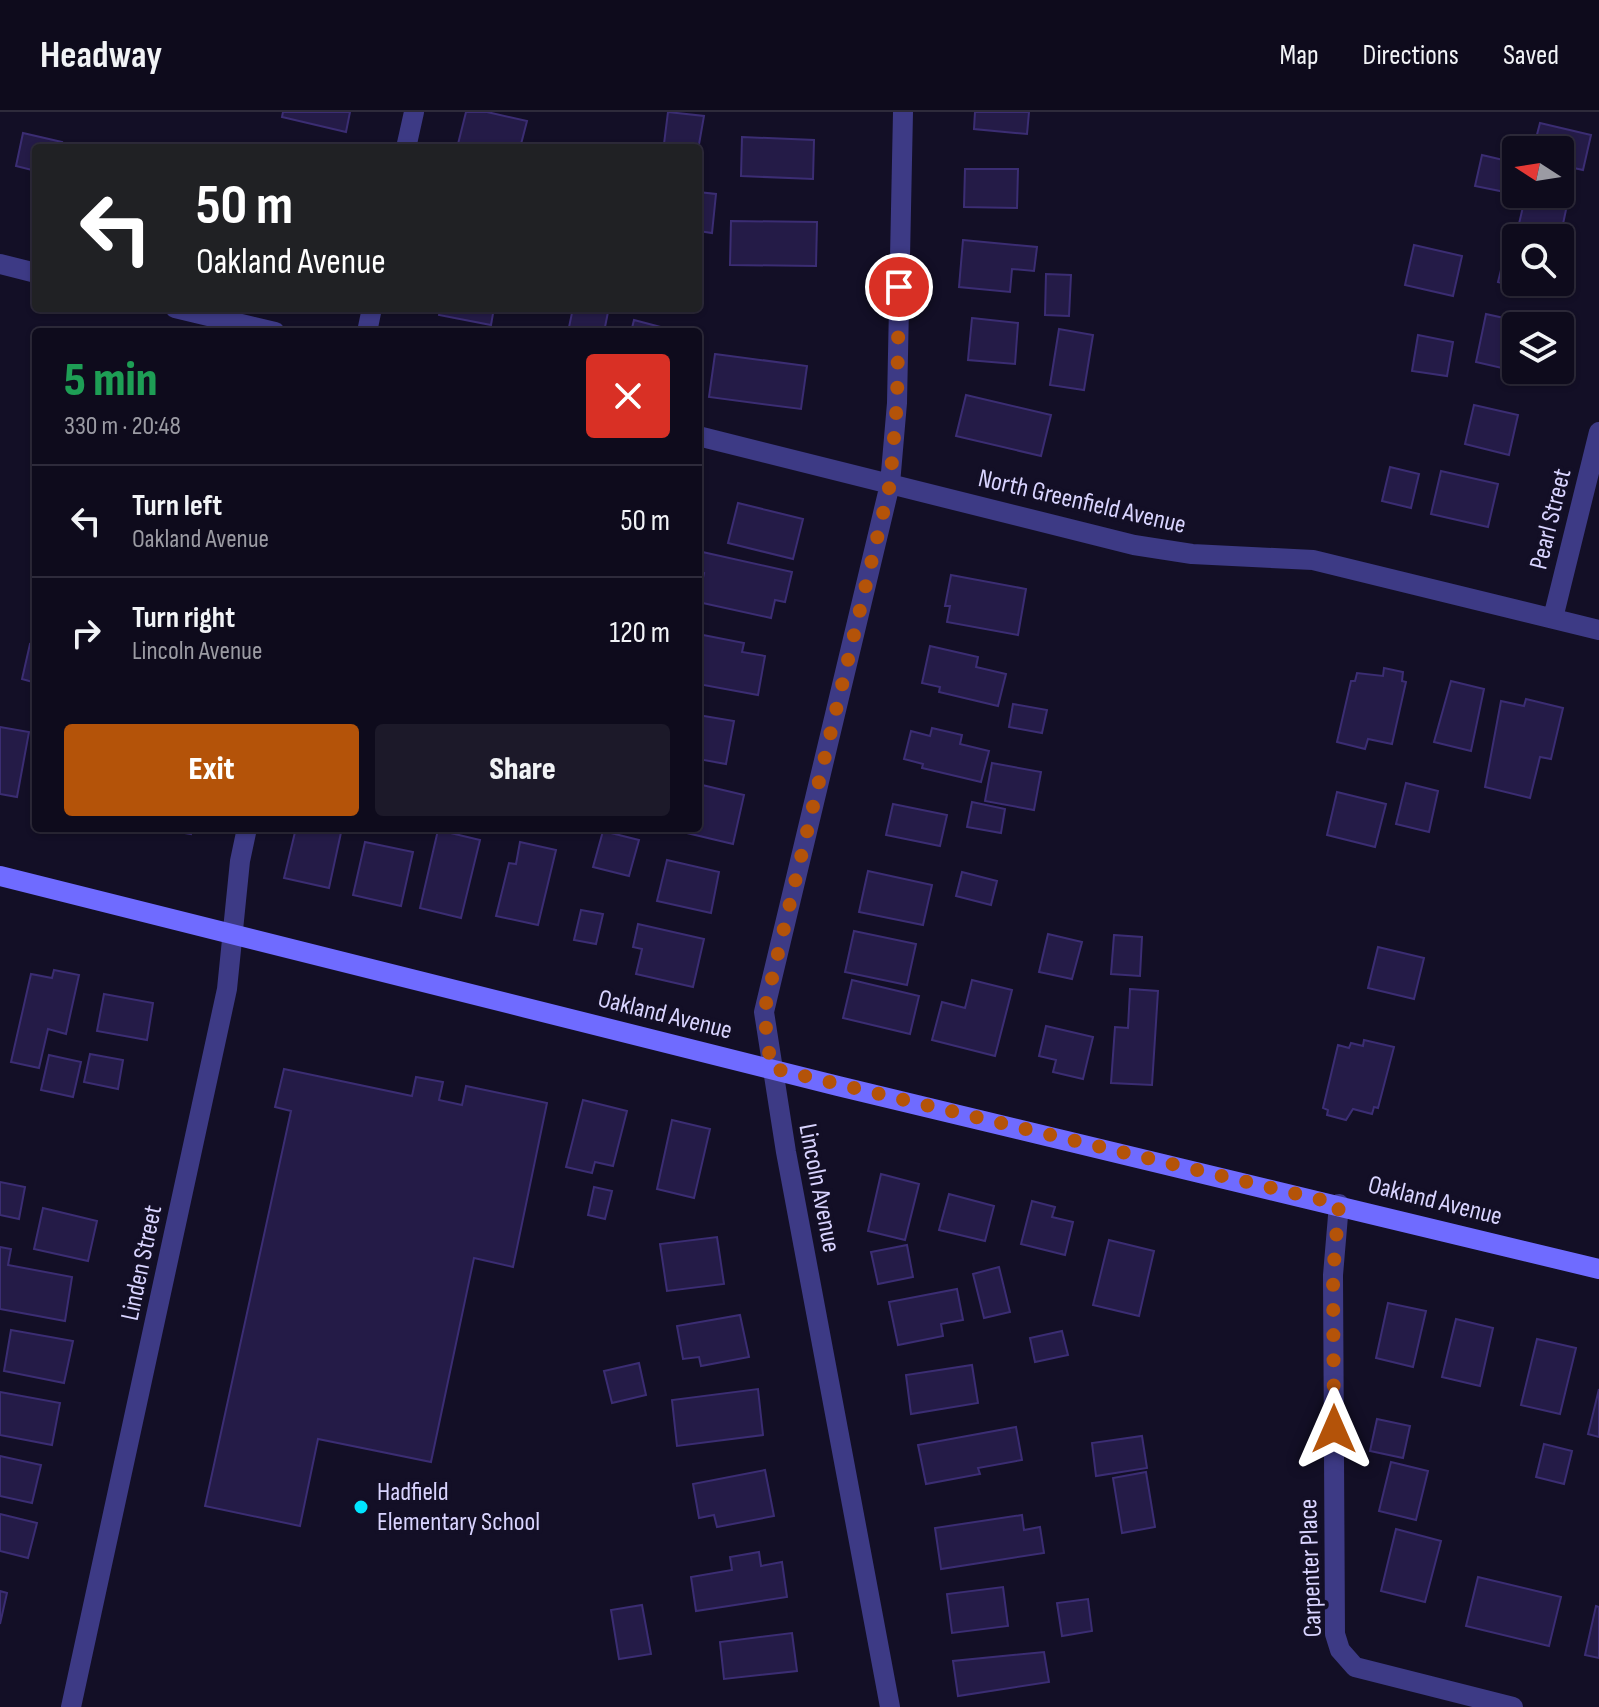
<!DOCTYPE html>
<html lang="en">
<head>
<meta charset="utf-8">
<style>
	:root { --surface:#0e0b1c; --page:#1c1929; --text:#f1f3f6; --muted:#9b9ba3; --line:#2e2b3b; --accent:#b45309 }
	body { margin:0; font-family:"Sofia Sans Condensed",sans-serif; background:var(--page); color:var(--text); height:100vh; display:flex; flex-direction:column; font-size:30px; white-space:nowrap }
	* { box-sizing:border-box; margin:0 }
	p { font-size:26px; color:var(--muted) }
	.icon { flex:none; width:44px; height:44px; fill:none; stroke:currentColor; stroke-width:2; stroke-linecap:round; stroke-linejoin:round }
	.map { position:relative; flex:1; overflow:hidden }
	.sheet { position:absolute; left:32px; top:216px; width:670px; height:504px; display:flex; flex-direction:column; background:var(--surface); border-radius:8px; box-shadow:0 2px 6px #0004,0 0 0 2px var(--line) }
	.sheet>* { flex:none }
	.banner { position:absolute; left:32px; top:32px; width:670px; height:168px; border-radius:8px; box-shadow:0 2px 6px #0004,0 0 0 2px var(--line); background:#202124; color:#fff; overflow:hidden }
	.needle { width:52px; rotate:282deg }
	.controls { position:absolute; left:1502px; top:24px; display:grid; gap:16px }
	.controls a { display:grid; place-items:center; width:72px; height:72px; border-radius:8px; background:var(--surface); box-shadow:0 2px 6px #0004,0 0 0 2px var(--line); font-size:40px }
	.pin { position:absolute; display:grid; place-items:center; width:68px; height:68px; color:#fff; margin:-34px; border:4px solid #fff; border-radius:50%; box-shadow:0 2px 8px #0007 }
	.me { position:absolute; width:88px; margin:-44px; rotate:0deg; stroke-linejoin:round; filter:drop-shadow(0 0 6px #0008) }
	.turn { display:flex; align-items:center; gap:28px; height:168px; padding:0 32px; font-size:36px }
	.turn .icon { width:104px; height:104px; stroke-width:2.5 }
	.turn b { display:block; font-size:56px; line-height:68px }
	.round { display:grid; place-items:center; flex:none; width:84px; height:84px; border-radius:8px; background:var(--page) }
	.overview { display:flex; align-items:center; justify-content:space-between; height:136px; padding:0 32px }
	h1 { font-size:48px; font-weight:800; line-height:60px; color:#1e9e55 }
	.action { display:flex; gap:16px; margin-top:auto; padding:16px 32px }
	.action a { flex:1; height:92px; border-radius:8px; background:var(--accent); color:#fff; font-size:32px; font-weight:800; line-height:92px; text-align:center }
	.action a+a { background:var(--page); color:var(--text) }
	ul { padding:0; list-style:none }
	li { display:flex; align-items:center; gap:24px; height:112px; padding:0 32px; border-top:2px solid var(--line) }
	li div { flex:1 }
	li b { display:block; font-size:30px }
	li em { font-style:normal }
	header { display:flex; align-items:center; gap:48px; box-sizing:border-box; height:112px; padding:0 40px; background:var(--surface); border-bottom:2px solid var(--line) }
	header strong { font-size:38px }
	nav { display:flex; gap:44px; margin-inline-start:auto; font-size:28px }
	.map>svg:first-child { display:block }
</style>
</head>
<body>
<header>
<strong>Headway</strong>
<nav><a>Map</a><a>Directions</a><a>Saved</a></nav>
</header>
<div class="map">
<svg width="1599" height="1595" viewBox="0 0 1599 1595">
	<rect width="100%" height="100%" fill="#130f26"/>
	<!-- building -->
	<path fill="#241b47" stroke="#3b2d73" stroke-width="2" d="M283,0H350L346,20L282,5Z
		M466,0H487L527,9L520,36H475L458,32Z
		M668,0L704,4L698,38L664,32Z
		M975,0H1029L1027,22L974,17Z
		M1540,11L1591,23L1583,58L1560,53V38H1533Z
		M23,21L62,30L60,36H36V59L16,54Z
		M742,25L814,28L813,67L741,64Z
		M1482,43L1512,50L1505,80L1475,74Z
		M965,57H1018L1017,96L964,95Z
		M1560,76L1570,79L1560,126L1518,116L1526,82H1560Z
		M698,80L716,82L712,121L698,119Z
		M731,109L817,110L816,154L730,153Z
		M1509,126L1516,128V170H1527L1525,177L1498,170Z
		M963,128L1037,135L1034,159L1012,157L1010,180L959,175Z
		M1414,133L1462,144L1453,184L1405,173Z
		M1046,162L1071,163L1069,204L1045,203Z
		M440,196H494L491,213L439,203Z
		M573,196L608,200L604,220H568Z
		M1486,202L1540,214H1516V258H1538L1537,264L1476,250Z
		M972,206L1018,211L1015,252L968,248Z
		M634,208L676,219V220H631Z
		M1059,217L1093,223L1084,278L1050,273Z
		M1418,223L1453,230L1447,264L1412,259Z
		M715,242L807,254L801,297L709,285Z
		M966,283L1051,303L1041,344L956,324Z
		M1474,293L1518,303L1509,343L1465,332Z
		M1390,355L1419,362L1411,396L1382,389Z
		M1441,359L1498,372L1488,415L1431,402Z
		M738,391L803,407L793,447L728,431Z
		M698,439L792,460L785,490L775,488L771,506L698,490L704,461L698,460Z
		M951,463L1026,477L1018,523L947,510L950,494H945Z
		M698,522L744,531L742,540L765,544L758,583L698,572Z
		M30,532L36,533V571L22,567Z
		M930,534L978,545L976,555L1006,562L998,594L939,580L940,575L922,571Z
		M1384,556L1403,560L1402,569L1406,570L1392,632L1368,627L1365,637L1337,630L1351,569H1355L1357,561L1383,564Z
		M1451,569L1484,577L1471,639L1434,630Z
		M1526,587L1563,596L1551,647L1540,645L1530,686L1485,675L1501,589L1524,594Z
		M1013,592L1047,598L1042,621L1009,615Z
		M698,603L734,609L726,652L698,647Z
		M0,615L29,620L17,685L0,682Z
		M932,616L962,623L960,632L989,639L981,670L922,656L923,652L904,647L911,619L930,624Z
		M992,651L1041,660L1034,698L985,689Z
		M1406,671L1438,679L1429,720L1396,712Z
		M698,672L744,683L733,732L670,717L698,716Z
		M1337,680L1386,692L1375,735L1327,723Z
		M972,690L1005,697L1001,721L967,715Z
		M893,692L947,703L940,734L886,723Z
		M155,716H192L191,722Z
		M296,716H342L329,776L284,766Z
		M438,718L480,728L461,806L420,796Z
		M603,719L639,728L629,764L593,755Z
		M365,730L413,740L401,794L353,783Z
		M520,730L556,738L538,813L496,804L509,751L516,752Z
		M667,748L719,760L711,801L657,789Z
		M868,759L932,773L923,813L859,800Z
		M962,760L997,769L991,793L956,784Z
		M581,798L603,802L596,832L574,828Z
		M638,812L704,827L693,875L636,862L642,837L633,835Z
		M854,819L916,832L907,873L845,860Z
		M1048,822L1082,830L1072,867L1039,860Z
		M1114,823L1142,825L1140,864L1111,862Z
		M1378,835L1424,846L1414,887L1368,876Z
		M54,858L79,863L66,922L48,917L39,956L11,950L31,862L52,866Z
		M852,868L919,884L910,922L843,906Z
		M972,868L1012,878L995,944L932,928L942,890L965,896Z
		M1130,877L1158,879L1152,973L1111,971L1115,915L1128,916Z
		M104,882L153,891L147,928L97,919Z
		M1046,914L1093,925L1083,967L1053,960L1056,948L1039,944Z
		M1364,928L1394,935L1378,996L1374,995L1372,1002L1353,997L1346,1008L1327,1003L1328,998L1323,996L1338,933L1349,936L1351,931L1363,934Z
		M90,942L123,948L118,977L84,970Z
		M49,943L81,950L73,985L41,978Z
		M284,957L412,984L416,965L443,970L439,988L462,993L466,974L547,991L513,1155L474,1146L431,1350L318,1327L300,1414L205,1394L291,999L275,995Z
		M583,988L627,999L613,1054L595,1050L592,1061L566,1055Z
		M672,1008L710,1017L694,1086L657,1077Z
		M881,1062L919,1072L905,1128L868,1119Z
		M0,1070L25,1075L19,1107L0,1103Z
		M594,1075L612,1079L605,1107L588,1103Z
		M949,1082L994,1094L985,1129L939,1118Z
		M1032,1089L1055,1095L1052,1105L1073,1110L1065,1143L1021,1132Z
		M43,1096L97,1109L88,1149L34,1137Z
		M717,1125L724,1172L667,1179L660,1132Z
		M1109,1128L1154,1139L1139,1204L1093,1193Z
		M907,1133L913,1165L878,1172L871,1140Z
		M0,1135L11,1137L8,1153L72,1165L65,1209L0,1197Z
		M999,1155L1010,1200L984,1206L973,1162Z
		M957,1177L963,1208L941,1212L943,1224L898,1233L889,1190Z
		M1388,1191L1426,1199L1413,1255L1376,1246Z
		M740,1203L749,1245L701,1254L699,1245L683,1247L677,1214Z
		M1456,1207L1493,1216L1480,1274L1442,1265Z
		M11,1218L73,1229L64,1271L4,1259Z
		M1062,1219L1068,1243L1035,1250L1030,1226Z
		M1537,1227L1576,1236L1560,1302L1521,1293Z
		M639,1251L646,1283L612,1291L604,1259Z
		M972,1253L978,1291L911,1302L906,1263Z
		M758,1277L763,1323L677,1334L672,1288Z
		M1599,1277V1325L1588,1322Z
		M0,1280L60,1291L52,1333L0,1323Z
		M1377,1307L1410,1314L1403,1346L1370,1339Z
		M1016,1315L1022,1348L978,1356L980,1362L926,1372L918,1333Z
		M1142,1324L1147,1356L1096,1364L1092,1331Z
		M1544,1332L1572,1339L1564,1372L1536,1365Z
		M0,1344L41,1353L32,1391L0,1384Z
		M1391,1350L1428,1359L1416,1408L1379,1399Z
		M765,1358L774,1404L717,1415L714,1403L699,1406L693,1372Z
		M1146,1360L1155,1415L1122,1421L1113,1366Z
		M0,1402L37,1411L28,1446L0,1439Z
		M1022,1403L1024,1418L1040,1415L1044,1441L941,1457L935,1416Z
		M1396,1417L1441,1429L1425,1490L1381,1479Z
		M759,1440L761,1454L782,1450L787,1485L696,1499L691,1465L732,1458L730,1445Z
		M1478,1465L1561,1485L1549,1534L1466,1514Z
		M1003,1475L1008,1514L952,1521L947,1482Z
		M0,1479L7,1481L0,1512Z
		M1088,1487L1092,1519L1062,1524L1057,1491Z
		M642,1493L651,1542L619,1547L611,1498Z
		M1596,1494L1599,1495V1546L1585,1543Z
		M792,1521L797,1559L724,1567L720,1530Z
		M1044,1540L1049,1570L958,1584L953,1549Z"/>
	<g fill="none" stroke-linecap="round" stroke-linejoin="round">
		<!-- street -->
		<path stroke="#3d3a85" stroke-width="20" d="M406,36L414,0
			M0,152L36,161
			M175,196L275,220
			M367,220L372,196
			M698,324L1134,433L1192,442L1313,448L1599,518
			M1553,506L1599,320
			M1339,1092L1333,1163L1335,1522L1340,1538L1355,1555L1513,1595
			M71,1595L227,877L240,749L247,716
			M890,1595L786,1040L764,900L890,372L897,291L903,0"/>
		<!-- secondary -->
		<path stroke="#6f6bff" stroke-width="20" d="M0,764L838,974L1599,1157"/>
	</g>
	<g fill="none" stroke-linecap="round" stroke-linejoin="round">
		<!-- route -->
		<path stroke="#b45309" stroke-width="14" stroke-dasharray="0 25.2" d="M899,175L897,291L890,372L764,900L771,956L1339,1092L1333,1163L1334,1317"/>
	</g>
	<!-- markers -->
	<circle fill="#00e5ff" stroke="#130f26" stroke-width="3" cx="361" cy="1395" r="8"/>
	<g text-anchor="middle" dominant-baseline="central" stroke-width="8" stroke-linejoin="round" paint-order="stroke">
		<!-- street labels -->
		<g font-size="26" fill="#d9d4ff" stroke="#130f26">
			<text transform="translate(1082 390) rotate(13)">North Greenfield Avenue</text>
			<text transform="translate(1551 407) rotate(-76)">Pearl Street</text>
			<text transform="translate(665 903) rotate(14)">Oakland Avenue</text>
			<text transform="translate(819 1076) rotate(79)">Lincoln Avenue</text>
			<text transform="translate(1435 1089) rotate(14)">Oakland Avenue</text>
			<text transform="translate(142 1151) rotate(-78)">Linden Street</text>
			<text transform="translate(1311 1456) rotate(-92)">Carpenter Place</text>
		</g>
		<!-- poi labels -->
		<g font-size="26" fill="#d9d4ff" stroke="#130f26" text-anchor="start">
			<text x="377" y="1380">Hadfield<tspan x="377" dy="30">Elementary School</tspan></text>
		</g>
	</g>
</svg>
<div class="controls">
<a><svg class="needle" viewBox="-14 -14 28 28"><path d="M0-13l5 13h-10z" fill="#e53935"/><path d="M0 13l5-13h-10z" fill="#9b9ba3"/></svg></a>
<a><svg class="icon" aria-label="search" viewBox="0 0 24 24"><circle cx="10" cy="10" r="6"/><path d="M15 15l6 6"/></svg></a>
<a><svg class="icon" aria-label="layers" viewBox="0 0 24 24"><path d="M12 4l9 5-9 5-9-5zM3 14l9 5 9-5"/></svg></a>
</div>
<div class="pin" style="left:899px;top:175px;background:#d93025"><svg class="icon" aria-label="arrive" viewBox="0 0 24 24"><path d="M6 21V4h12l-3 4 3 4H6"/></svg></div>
<svg class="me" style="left:1334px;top:1317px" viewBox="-20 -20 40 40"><path d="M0-17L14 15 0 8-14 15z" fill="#b45309" stroke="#fff" stroke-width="4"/></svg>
<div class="banner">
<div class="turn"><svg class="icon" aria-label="left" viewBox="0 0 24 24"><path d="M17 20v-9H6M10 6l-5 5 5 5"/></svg><div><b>50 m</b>Oakland Avenue</div></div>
</div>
<section class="sheet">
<div class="overview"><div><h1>5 min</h1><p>330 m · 20:48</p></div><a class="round" style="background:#d93025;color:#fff"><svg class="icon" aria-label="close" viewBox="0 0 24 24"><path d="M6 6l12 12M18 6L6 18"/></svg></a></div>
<ul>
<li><svg class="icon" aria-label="left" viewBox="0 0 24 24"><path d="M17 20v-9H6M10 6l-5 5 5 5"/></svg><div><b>Turn left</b><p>Oakland Avenue</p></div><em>50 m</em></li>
<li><svg class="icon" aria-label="right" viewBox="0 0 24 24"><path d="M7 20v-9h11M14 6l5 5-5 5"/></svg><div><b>Turn right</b><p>Lincoln Avenue</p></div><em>120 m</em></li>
</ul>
<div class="action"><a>Exit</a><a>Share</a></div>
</section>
</div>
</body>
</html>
